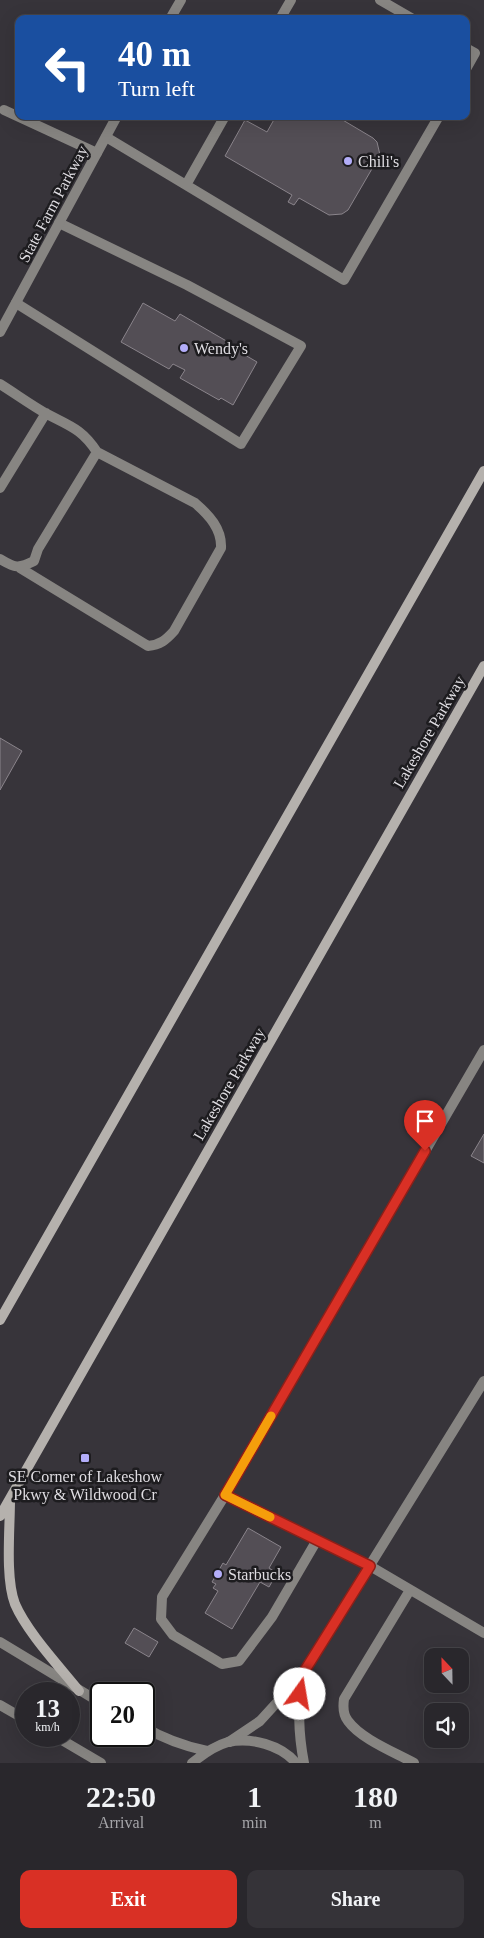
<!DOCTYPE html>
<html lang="en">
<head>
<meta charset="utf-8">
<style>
	:root { --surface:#29272c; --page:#353338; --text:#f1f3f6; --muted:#a5a5a9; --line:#454448; --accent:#d93025 }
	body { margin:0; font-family:"Times New Roman",serif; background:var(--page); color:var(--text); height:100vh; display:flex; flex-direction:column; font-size:19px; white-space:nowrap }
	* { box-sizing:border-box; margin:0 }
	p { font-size:16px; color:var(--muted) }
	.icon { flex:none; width:28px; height:28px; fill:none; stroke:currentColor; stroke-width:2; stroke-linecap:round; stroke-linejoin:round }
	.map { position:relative; height:1763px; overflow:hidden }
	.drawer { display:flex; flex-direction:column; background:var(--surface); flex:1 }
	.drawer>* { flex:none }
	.guide { position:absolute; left:15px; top:15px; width:455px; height:105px; border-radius:10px; box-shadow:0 5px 20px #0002,0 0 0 1px var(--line); background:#1a4fa0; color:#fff; overflow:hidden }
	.needle { width:32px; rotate:338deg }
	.buttons { position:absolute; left:424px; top:1648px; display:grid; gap:10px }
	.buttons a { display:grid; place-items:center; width:45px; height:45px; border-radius:10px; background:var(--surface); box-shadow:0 5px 20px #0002,0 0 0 1px var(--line); font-size:25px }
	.speed { position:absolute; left:15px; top:1682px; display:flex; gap:10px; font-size:25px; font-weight:700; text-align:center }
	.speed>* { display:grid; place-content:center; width:65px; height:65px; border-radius:50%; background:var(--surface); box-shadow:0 5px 20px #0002,0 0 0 1px var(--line); line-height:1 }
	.speed small { font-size:12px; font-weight:400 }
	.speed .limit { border:2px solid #111; border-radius:8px; background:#fff; color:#111 }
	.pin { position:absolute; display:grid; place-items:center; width:42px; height:42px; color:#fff; margin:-51px -21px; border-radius:50% 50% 50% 0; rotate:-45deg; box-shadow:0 0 5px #0007 }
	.pin .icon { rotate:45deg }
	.me { position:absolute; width:55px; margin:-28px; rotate:13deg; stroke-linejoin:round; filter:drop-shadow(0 0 4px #0008) }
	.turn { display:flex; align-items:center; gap:18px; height:105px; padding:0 20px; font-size:22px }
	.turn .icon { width:65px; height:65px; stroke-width:2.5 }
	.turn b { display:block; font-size:35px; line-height:42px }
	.eta { display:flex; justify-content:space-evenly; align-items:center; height:85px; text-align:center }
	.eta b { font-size:30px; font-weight:700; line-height:35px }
	.button { display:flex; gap:10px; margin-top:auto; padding:10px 20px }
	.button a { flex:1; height:58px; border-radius:10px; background:var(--accent); color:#fff; font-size:20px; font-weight:700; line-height:58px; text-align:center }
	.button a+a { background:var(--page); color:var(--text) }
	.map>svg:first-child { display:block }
</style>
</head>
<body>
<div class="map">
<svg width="484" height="1763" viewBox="0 0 484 1763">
	<rect width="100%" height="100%" fill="#37343a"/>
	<!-- building -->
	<path fill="#534e55" stroke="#8a848b" d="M276,116H336L373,138L377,142L380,155L348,210L342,214L329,215L299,198L294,205L288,202L292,195L225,156L245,120L267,132Z
		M143,303L175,321L180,314L247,353L245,355L257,362L233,405L221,398L219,400L180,378L185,370L173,364L169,369L121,342Z
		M0,738L22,751L0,790Z
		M484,1134V1163L471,1156Z
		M248,1528L281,1547L269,1568L277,1573L269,1587L260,1582L232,1629L205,1613L218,1591L213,1588L216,1584L212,1582L223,1563L226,1565Z
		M134,1628L158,1642L149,1657L125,1643Z"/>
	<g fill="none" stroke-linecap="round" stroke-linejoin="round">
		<!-- lane -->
		<path stroke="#878582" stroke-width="10" d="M380,0L413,19
			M280,19L291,0
			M466,48L475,53L466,69
			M4,110L97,153
			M106,137L186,185L225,116
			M186,185L344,280L439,116
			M16,303L241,444L301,346L187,285L59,223
			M0,384C16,394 31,405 47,414C70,426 82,429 97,452L38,549L34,561C18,569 15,568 0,559
			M0,488L46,413
			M20,568L148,646C160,645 166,640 174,631L221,548C222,529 209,515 195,503L97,452
			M225,1495L370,1566L484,1633
			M317,1540L272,1617L239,1661L222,1664L173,1635L161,1619L162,1597L225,1495L484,1050
			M410,1590L344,1699C343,1706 343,1715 348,1721C361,1739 394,1752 414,1763
			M302,1675C298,1707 298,1732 304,1763
			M229,1742L260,1721L302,1675L484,1381"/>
		<!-- street -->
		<path stroke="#878582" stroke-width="10" d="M170,19L181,0
			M0,332L117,116
			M0,1642L101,1703
			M0,1705L26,1720
			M144,1727C164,1739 184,1746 207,1751
			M55,1736L101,1763
			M192,1763C203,1754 214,1746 228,1742C251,1737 281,1745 296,1763"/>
		<!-- secondary -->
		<path stroke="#b5b1ad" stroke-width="10" d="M0,1320L484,471
			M10,1500C10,1529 5,1578 15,1604C27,1632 59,1666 79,1691
			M0,1516L484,666"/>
	</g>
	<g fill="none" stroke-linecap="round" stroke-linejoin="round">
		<defs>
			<path id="route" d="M300,1694L302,1675L370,1566L225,1495L425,1151"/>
		</defs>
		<!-- route casing -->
		<use href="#route" stroke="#8d1f18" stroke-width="12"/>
		<!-- route -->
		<use href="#route" stroke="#d93025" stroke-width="9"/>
		<!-- slow -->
		<path stroke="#f59e0b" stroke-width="9" d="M270,1517L225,1495L271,1416"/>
	</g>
	<!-- markers -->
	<g fill="#b3adf9" stroke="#1d1c1f" stroke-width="2">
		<circle cx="348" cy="161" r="5"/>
		<circle cx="184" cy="348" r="5"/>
		<rect x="80" y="1453" width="10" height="10" rx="2.5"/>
		<circle cx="218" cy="1574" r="5"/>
	</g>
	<g text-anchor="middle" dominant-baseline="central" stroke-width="5" stroke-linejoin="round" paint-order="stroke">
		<!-- poi labels -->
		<g font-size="16" fill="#dfdde2" stroke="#1d1c1f" text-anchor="start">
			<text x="358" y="161">Chili's</text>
			<text x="194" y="348">Wendy's</text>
			<text x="85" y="1476" text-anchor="middle">SE Corner of Lakeshow<tspan x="85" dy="18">Pkwy &amp; Wildwood Cr</tspan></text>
			<text x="228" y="1574">Starbucks</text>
		</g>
		<!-- street labels -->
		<g font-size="16" fill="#dfdde2" stroke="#1d1c1f">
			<text transform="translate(53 204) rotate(-62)">State Farm Parkway</text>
			<text transform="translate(429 732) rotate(-60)">Lakeshore Parkway</text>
			<text transform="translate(229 1084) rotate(-60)">Lakeshore Parkway</text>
		</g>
	</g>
</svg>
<div class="buttons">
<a><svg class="needle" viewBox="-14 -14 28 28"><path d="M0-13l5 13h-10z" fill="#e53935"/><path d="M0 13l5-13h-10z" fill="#a5a5a9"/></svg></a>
<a><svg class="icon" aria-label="sound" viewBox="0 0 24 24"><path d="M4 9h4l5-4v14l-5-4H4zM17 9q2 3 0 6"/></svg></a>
</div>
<div class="speed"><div>13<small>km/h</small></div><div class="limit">20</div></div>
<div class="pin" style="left:425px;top:1151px;background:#d93025"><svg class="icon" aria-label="arrive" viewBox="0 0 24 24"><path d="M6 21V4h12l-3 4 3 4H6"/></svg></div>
<svg class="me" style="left:300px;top:1694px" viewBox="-20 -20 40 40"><circle r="19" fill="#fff"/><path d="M0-13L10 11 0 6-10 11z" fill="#d93025"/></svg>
<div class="guide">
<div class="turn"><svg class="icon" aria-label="left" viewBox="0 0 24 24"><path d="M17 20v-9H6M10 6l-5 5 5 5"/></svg><div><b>40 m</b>Turn left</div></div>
</div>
</div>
<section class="drawer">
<div class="eta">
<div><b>22:50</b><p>Arrival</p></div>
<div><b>1</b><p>min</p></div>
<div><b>180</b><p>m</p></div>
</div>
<div class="button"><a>Exit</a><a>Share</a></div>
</section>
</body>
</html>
